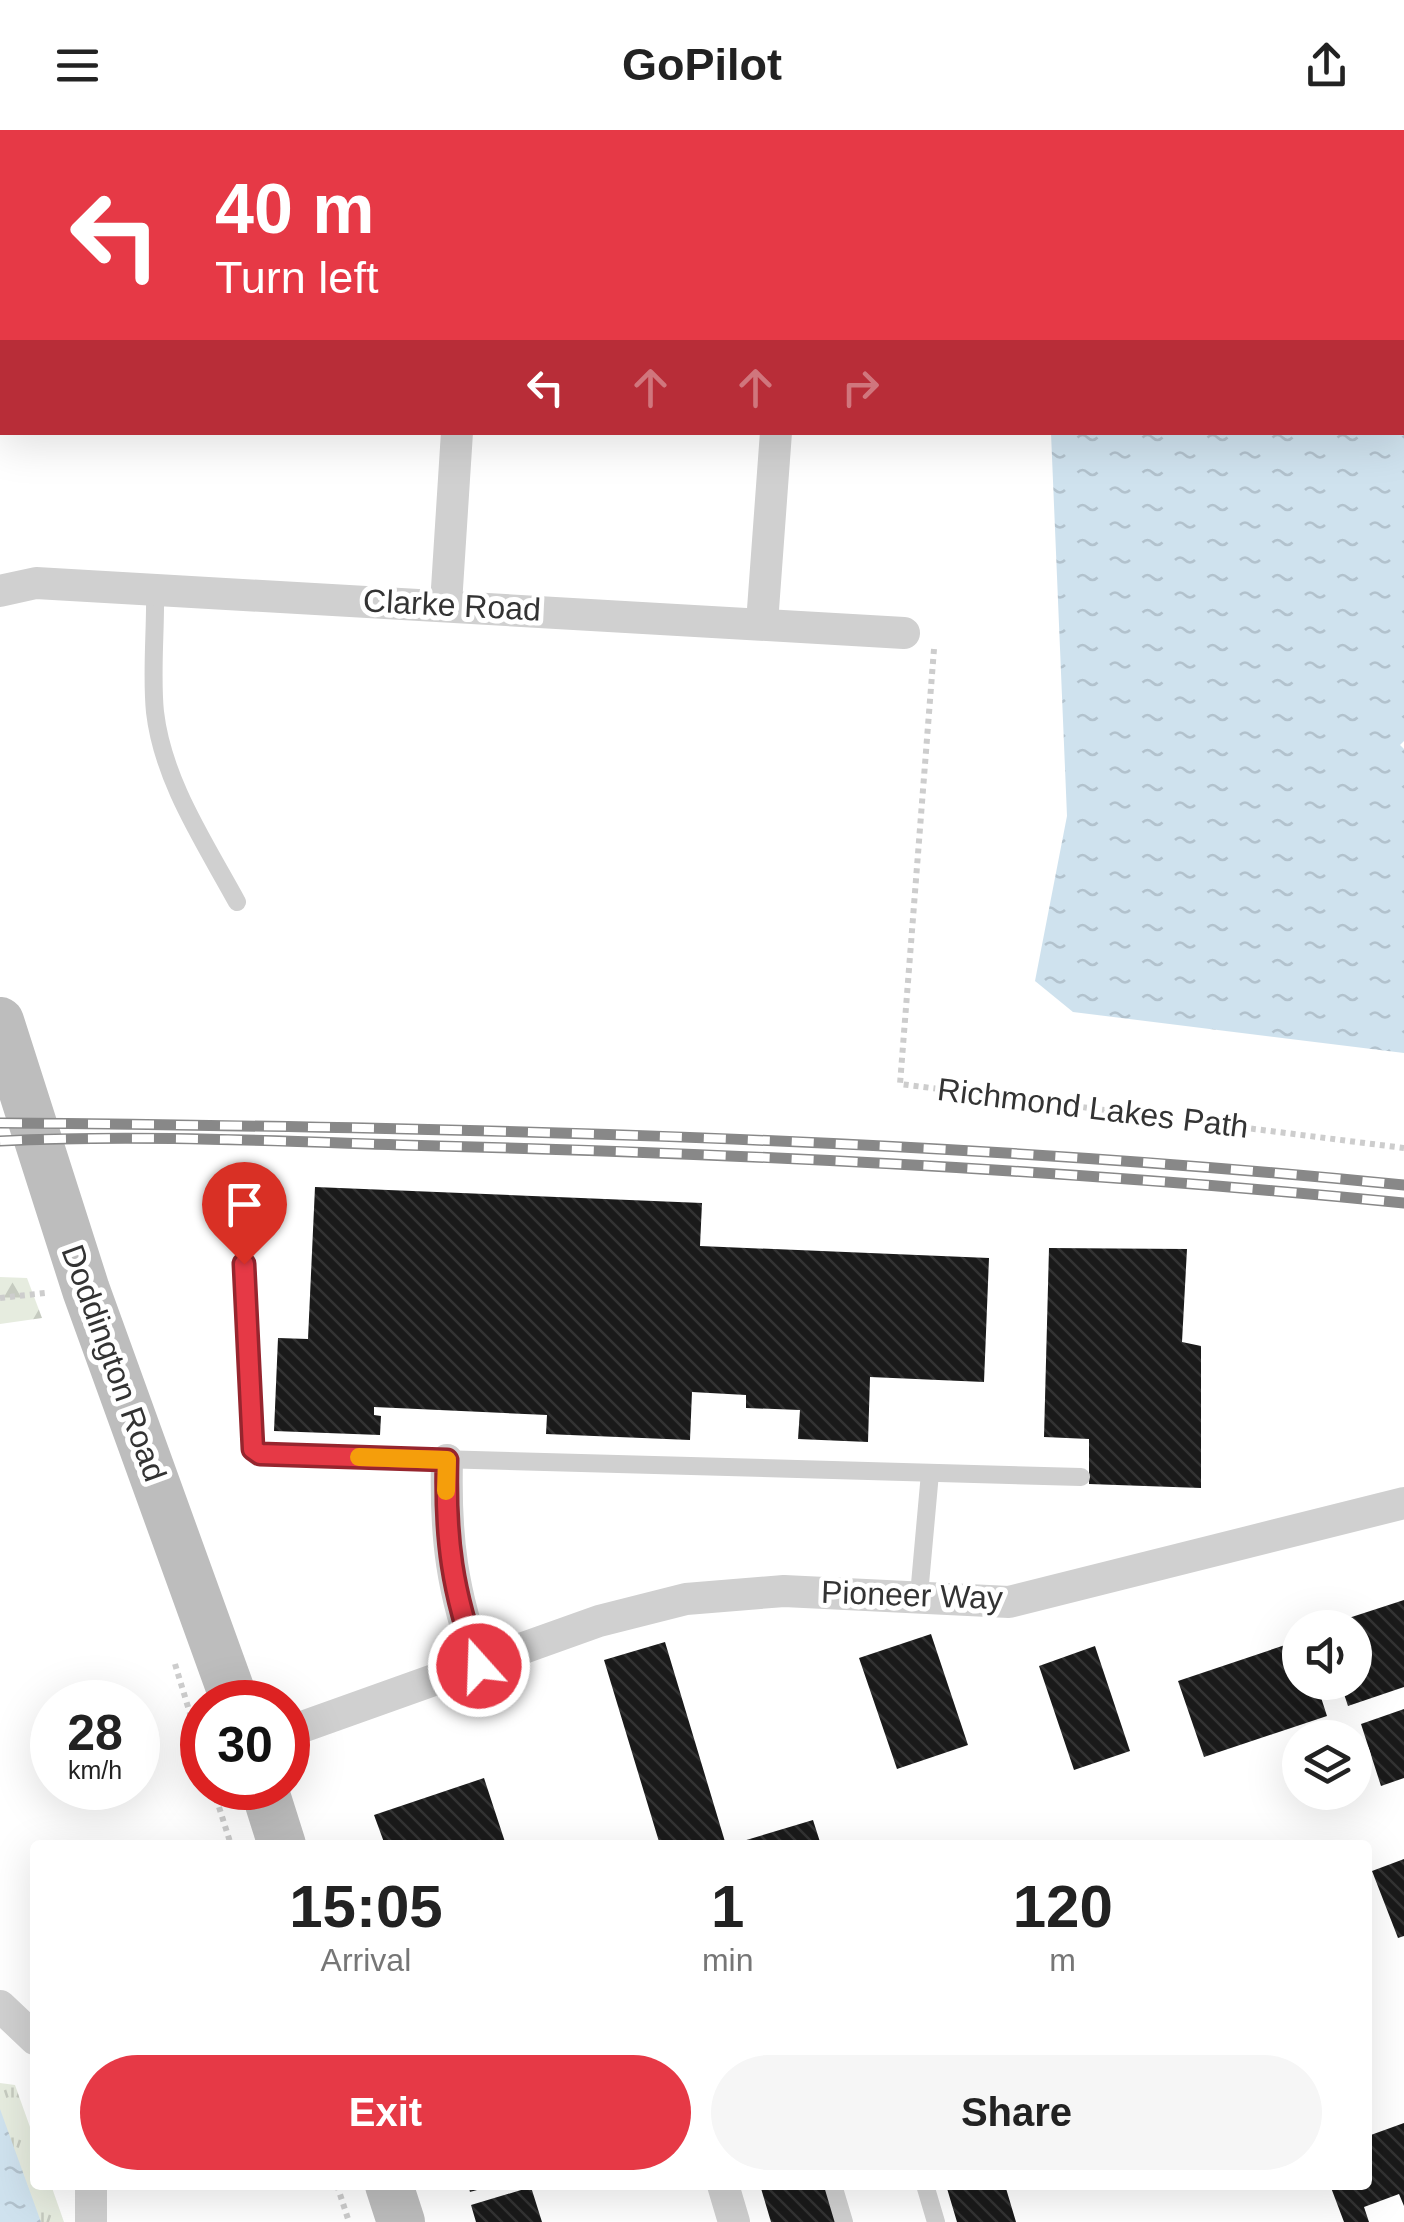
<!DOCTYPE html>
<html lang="en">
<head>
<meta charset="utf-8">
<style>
	:root { --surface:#fff; --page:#f6f6f6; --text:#222; --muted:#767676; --accent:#e63946 }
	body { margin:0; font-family:Helvetica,sans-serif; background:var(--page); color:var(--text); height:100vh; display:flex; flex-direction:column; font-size:38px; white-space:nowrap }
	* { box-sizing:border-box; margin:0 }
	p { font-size:32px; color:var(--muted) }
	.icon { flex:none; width:55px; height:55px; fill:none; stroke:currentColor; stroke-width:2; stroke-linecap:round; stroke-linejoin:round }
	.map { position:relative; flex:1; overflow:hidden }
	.panel { position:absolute; left:30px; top:1710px; width:1342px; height:350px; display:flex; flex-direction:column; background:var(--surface); border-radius:10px; box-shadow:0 10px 40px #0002 }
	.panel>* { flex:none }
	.top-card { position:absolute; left:0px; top:0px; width:1405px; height:305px; box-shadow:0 10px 40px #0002; background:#e63946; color:#fff; overflow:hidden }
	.buttons { position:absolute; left:1282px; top:1480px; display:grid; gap:20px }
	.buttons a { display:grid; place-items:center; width:90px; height:90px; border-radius:50%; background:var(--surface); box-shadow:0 10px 40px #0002; font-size:50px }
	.speed { position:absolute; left:30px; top:1550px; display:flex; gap:20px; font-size:50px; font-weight:700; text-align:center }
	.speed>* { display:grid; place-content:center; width:130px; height:130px; border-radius:50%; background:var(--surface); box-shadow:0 10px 40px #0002; line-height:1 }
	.speed small { font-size:25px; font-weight:400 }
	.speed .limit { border:15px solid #d22; background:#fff; color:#111 }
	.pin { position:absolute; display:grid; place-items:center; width:85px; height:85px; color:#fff; margin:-102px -42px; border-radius:50% 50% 50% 0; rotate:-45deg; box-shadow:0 0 10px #0007 }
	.pin .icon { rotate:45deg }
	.me { position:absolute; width:110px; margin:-55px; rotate:340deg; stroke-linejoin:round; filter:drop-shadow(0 0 8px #0008) }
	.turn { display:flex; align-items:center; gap:35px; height:210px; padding:0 50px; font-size:45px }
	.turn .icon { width:130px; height:130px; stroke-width:2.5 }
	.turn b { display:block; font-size:70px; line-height:85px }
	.lanes { display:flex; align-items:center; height:95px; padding:0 50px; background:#0003; justify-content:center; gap:50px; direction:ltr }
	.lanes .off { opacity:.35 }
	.eta { display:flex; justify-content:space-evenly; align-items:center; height:170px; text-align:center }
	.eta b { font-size:60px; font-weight:600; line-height:70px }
	.action { display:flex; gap:20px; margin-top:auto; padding:20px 50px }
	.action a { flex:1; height:115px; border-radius:60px; background:var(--accent); color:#fff; font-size:40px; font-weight:600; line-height:115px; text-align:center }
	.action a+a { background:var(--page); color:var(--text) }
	header { display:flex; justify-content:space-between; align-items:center; height:130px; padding:0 50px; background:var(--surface); font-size:45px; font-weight:600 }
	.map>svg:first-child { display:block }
</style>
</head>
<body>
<header><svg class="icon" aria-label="menu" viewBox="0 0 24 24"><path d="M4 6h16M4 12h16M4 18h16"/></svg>GoPilot<svg class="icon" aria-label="share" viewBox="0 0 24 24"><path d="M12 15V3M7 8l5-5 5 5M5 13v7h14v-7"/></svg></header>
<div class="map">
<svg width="1404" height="2092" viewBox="0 0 1404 2092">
	<defs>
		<pattern id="grass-tufts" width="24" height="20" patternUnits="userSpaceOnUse" patternTransform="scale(2.5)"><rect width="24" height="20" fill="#e6ecdf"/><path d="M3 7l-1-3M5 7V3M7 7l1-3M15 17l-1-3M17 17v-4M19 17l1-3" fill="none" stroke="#c6cbc0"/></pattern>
		<pattern id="forest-firs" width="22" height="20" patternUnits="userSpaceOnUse" patternTransform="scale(2.5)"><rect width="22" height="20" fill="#e6ecdf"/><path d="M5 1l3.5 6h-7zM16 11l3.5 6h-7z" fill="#c6cbc0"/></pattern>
		<pattern id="water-ripples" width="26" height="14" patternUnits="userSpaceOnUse" patternTransform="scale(2.5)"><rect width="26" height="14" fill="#cfe2ee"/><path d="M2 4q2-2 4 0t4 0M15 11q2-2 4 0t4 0" fill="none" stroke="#b2c2cd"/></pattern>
		<pattern id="building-back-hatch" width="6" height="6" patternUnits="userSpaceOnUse" patternTransform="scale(2.5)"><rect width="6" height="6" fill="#1a1a1a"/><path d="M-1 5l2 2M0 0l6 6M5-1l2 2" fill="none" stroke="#333"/></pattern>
	</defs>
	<rect width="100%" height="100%" fill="#fff"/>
	<!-- grass -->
	<path fill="url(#grass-tufts)" d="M0,1953L15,1955L35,2011V2055H51L64,2092H0Z"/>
	<!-- forest -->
	<path fill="url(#forest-firs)" d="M0,1147L27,1148L42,1188L0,1194Z"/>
	<!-- water -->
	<path fill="url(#water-ripples)" d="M1061,0H1404V611L1400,615L1404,619V923L1073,882L1035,851L1067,686L1051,303L1402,302V2Z
		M0,1979L41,2092H0Z"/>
	<!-- building -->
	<path fill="url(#building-back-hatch)" d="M315,1057L702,1073L700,1116L989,1128L984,1252L870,1247L868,1312L798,1309L800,1280L746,1278V1265L692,1262L690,1310L546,1304L547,1285L374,1277V1285L381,1286L380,1305L274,1301L278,1208L308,1209Z
		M1049,1118L1187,1119L1182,1212L1201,1216V1358L1089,1354V1309L1044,1307Z
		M1404,1470V1557L1348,1576L1340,1552H1355V1498L1321,1497Z
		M931,1504L968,1615L897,1639L859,1528Z
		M1300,1510V1552H1316L1327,1586L1204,1627L1178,1551Z
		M665,1512L726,1715H660L604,1530Z
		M1095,1516L1130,1621L1074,1640L1039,1536Z
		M1404,1579V1648L1381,1656L1361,1594Z
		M484,1648L506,1715H385L374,1685Z
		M813,1690L821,1715H733V1714Z
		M1404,1729V1806L1398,1808L1372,1741Z
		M1404,1993V2076L1399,2064L1364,2077L1369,2092H1344L1330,2055H1368V2006Z
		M468,2055H491V2056L470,2062Z
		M760,2055H826L837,2092H771Z
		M946,2055H1005L1016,2092H957Z
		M531,2057L542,2092H476L471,2075Z"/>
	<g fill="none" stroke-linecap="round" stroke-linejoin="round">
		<!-- path -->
		<path stroke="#cdcdcd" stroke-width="6" stroke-dasharray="5 5" stroke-linecap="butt" d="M934,519L900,954L1404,1018
			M0,1168L45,1163
			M175,1534L202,1623
			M213,1658L231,1715
			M337,2055L349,2092"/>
		<!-- service -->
		<path stroke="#d0d0d0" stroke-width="18" d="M155,459C156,499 151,543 155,582C163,651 205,713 237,772
			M243,1134L253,1319L260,1324L1081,1347
			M919,1465L930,1343
			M833,2055L844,2092
			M925,2055L936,2092"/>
		<!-- minor -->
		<path stroke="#d0d0d0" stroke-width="32" d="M155,2L156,0
			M476,2V0
			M798,2V0
			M0,461L36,453L904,503
			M446,474L457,302
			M762,493L776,302
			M447,1330C445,1408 452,1462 479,1536
			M288,1602L599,1491L686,1469L784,1461L1009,1472L1404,1373
			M0,1876L35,1909
			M91,2055V2092
			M723,2055L734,2092"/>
		<!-- secondary -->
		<path stroke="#bdbdbd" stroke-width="48" d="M0,891L86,1160L235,1572
			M264,1658L282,1715
			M389,2055L401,2092"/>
		<defs>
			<path id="rail" d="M0,993C469,997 937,1008 1404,1055
				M0,1011C145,1004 293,1012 438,1016C761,1024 1083,1041 1404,1073"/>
		</defs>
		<!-- rail casing -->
		<use href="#rail" stroke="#888" stroke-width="11"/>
		<!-- rail -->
		<use href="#rail" stroke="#fff" stroke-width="8" stroke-dasharray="22" stroke-linecap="butt"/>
	</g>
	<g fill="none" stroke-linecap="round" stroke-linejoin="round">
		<defs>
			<path id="route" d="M244,1134L253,1319L260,1324L447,1330C445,1409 452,1462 479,1536"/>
		</defs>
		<!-- route casing -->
		<use href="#route" stroke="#96252e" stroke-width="25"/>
		<!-- route -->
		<use href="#route" stroke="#e63946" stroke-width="18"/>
		<!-- slow -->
		<path stroke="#f59e0b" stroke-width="18" d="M359,1327L447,1330L446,1361"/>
	</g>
	<g text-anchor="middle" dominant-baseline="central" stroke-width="10" stroke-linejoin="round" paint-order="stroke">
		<!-- street labels -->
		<g font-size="32" fill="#333" stroke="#fff">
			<text transform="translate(452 475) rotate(3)">Clarke Road</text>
			<text transform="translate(1093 978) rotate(7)">Richmond Lakes Path</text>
			<text transform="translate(114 1233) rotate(70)">Doddington Road</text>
			<text transform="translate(912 1465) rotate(2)">Pioneer Way</text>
		</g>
	</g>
</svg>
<div class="buttons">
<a><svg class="icon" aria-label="sound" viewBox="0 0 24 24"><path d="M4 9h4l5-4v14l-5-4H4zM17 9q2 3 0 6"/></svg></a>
<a><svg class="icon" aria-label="layers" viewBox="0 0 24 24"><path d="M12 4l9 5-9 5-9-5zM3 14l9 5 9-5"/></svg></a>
</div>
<div class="speed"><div>28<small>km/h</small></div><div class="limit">30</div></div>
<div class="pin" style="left:244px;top:1134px;background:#d93025"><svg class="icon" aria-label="arrive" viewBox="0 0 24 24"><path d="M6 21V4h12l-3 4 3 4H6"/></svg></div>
<svg class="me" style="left:479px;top:1536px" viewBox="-20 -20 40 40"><circle r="17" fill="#e63946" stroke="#fff" stroke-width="3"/><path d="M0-11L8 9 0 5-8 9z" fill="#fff"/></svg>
<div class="top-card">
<div class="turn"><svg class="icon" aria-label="left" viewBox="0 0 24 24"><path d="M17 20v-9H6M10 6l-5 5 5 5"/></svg><div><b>40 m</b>Turn left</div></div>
<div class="lanes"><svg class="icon" aria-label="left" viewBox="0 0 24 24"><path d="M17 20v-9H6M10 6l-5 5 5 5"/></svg><svg class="icon off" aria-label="ahead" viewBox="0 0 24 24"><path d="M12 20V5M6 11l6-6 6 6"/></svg><svg class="icon off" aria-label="ahead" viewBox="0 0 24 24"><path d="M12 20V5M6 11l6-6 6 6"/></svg><svg class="icon off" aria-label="right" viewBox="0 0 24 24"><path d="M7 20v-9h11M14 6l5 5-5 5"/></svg></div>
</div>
<section class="panel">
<div class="eta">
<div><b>15:05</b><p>Arrival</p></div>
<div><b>1</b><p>min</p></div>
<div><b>120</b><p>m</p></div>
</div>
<div class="action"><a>Exit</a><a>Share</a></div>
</section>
</div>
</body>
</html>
